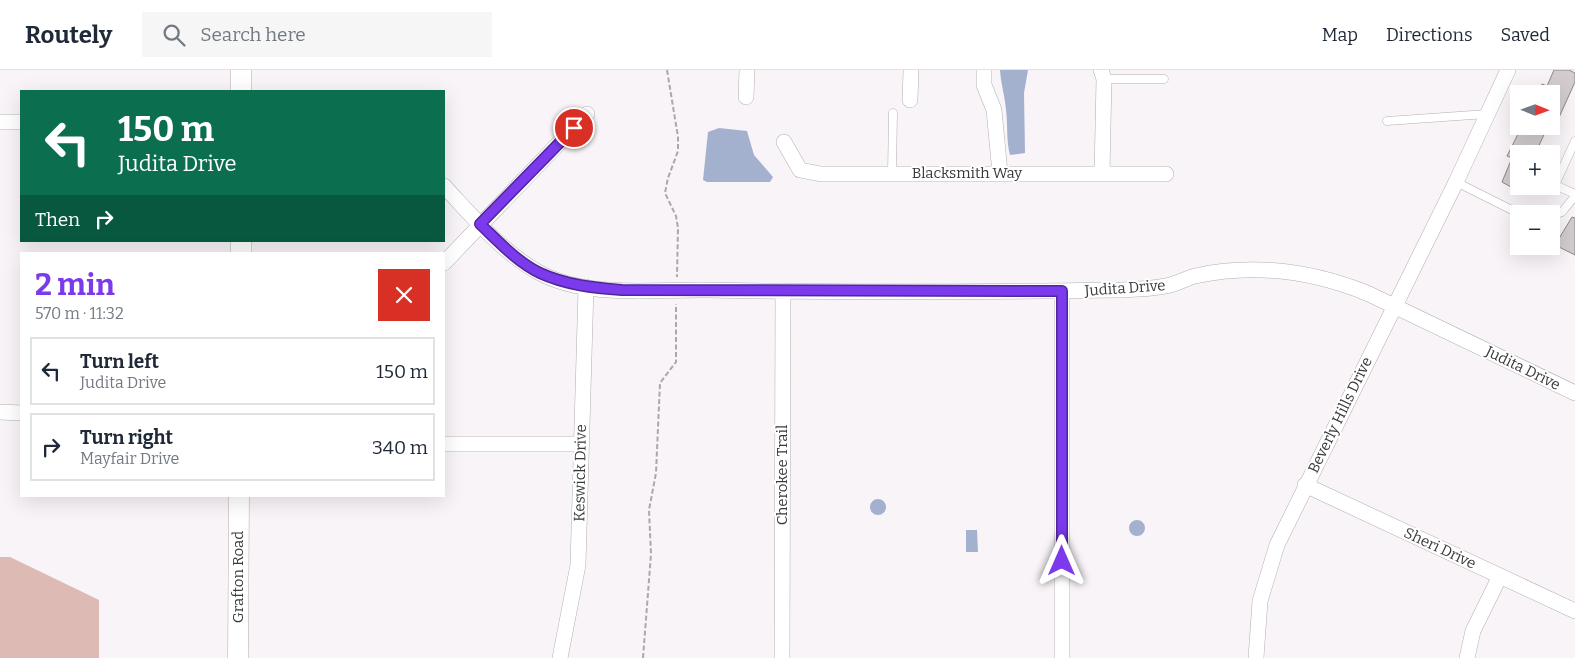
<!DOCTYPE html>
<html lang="en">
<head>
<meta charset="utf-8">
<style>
	:root { --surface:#fff; --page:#f6f6f7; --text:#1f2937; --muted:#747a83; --line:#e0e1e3; --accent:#7c3aed }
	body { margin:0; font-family:Bitter,serif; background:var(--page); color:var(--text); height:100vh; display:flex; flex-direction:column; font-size:19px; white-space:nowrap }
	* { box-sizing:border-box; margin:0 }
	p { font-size:16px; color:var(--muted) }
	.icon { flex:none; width:28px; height:28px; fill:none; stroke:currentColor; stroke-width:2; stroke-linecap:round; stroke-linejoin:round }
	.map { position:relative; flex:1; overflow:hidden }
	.panel { position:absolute; left:20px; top:182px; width:425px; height:245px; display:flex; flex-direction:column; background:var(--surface); border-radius:0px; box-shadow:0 5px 20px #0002 }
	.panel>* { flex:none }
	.top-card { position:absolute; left:20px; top:20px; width:425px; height:152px; border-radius:0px; box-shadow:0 5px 20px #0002; background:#0b6e4f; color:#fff; overflow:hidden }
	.needle { width:32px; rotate:91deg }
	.controls { position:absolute; left:1510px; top:15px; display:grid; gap:10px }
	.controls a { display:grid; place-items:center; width:50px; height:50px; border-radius:0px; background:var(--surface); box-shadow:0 5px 20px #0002; font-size:25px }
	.pin { position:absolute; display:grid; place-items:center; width:42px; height:42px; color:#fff; margin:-21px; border:2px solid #fff; border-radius:50%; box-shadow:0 1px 5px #0007 }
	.me { position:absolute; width:55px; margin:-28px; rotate:0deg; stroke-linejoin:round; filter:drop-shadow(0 0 4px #0008) }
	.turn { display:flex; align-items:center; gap:18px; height:105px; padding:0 15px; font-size:22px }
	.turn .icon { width:65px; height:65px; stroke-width:2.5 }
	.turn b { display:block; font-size:35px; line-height:42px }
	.then { display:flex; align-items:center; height:48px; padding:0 15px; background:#0003; gap:10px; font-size:19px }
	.round { display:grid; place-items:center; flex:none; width:52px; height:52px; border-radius:0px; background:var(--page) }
	.head { display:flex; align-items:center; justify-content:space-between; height:85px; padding:0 15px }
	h1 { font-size:30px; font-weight:700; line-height:38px; color:var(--accent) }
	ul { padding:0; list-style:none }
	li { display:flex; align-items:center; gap:15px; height:68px; margin:0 10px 8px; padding:0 5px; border:2px solid var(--line); border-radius:0px }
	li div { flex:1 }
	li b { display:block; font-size:19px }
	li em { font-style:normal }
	header { display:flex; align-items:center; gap:30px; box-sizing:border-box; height:70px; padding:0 25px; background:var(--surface); border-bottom:1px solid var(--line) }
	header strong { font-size:24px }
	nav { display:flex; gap:28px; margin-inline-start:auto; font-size:18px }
	.search { width:350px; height:45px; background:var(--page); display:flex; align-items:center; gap:12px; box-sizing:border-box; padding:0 18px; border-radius:0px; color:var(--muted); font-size:19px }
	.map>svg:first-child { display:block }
</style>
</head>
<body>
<header>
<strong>Routely</strong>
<div class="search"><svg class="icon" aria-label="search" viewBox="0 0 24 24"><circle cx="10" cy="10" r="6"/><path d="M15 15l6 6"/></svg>Search here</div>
<nav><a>Map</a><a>Directions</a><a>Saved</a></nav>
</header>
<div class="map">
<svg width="1575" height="588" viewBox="0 0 1575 588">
	<rect width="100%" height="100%" fill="#f8f4f7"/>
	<!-- green -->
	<path fill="#ddbab4" d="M0,487H10L99,530V588H0Z"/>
	<!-- water -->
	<path fill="#a4b1ce" d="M1000,0H1028L1024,23L1025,83L1010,85C1006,70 1008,55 1006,40C1005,26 1001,15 1000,0Z
		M719,58L747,61L754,85L773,107L770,112H707L703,110L708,62Z
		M870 437a8 8 0 1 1 16 0a8 8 0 1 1-16 0Z
		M1129 458a8 8 0 1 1 16 0a8 8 0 1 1-16 0Z
		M966,460H977L978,482H966Z"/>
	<!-- building -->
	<path fill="#d2ccce" stroke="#8d8889" d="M1554,0H1569L1575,3V12L1556,54L1551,51V24H1538L1542,14L1547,16Z
		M1522,56H1548L1535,84H1519V116H1525L1522,123L1502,112L1512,88L1507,86Z
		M1572,147L1575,148V185L1555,175Z"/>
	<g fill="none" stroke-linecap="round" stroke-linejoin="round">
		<defs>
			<path id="lane" d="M1104,9H1164
				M1387,51L1487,44
				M1575,71L1555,115L1575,124
				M892,103L893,43
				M1456,112L1520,144
				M1551,146L1562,142L1575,126"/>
			<path id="street" d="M984,0V15L994,40L1000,103
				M1101,0L1104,9L1102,104
				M746,27L747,0
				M910,30L911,0
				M0,52H21
				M784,72L800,100L821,104H1166
				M444,116C472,146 502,182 538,202C587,229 652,219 705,220C844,223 982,222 1120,220C1136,219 1155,219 1170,215C1179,213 1187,208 1195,206C1255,193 1313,201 1369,224L1575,323
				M444,193L587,44
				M1062,221V588
				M0,342L21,343
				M444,374H581
				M1305,415L1575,541
				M560,588L578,495L586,217
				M782,588L783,221
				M1256,588L1260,531L1277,475L1456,112L1508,0
				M1467,588L1473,561L1500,506"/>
			<path id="secondary" d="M241,21V0
				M241,184V171
				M238,588L239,426"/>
		</defs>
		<!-- lane casing -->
		<use href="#lane" stroke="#b3afb2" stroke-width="9"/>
		<!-- street casing -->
		<use href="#street" stroke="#b3afb2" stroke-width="16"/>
		<!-- secondary casing -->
		<use href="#secondary" stroke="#b3afb2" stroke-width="21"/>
		<!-- path -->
		<path stroke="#aba8aa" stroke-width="2" stroke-dasharray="5 2.5" stroke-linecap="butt" d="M667,0L678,67V81L668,108L665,123L676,146L678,158L677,207
			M643,588L651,484L649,440L656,403L660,313L676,292V234"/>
		<!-- lane -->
		<use href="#lane" stroke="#fff" stroke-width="8"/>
		<!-- street -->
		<use href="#street" stroke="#fff" stroke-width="15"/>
		<!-- secondary -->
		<use href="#secondary" stroke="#fff" stroke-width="20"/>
	</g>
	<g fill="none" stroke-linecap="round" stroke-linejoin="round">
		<defs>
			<path id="route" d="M574,58L480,154C498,171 517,192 540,203C566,215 594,218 622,220L1062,221V491"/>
		</defs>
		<!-- route casing -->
		<use href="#route" stroke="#51269a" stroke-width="12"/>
		<!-- route -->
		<use href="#route" stroke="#7c3aed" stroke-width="9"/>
	</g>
	<g text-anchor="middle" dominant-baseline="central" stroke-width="4" stroke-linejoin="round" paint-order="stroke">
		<!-- street labels -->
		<g font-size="15" fill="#3a393a" stroke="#fff">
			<text x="967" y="103">Blacksmith Way</text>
			<text transform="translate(1125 218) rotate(-4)">Judita Drive</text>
			<text transform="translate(1523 298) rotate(26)">Judita Drive</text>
			<text transform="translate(1340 345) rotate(-64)">Beverly Hills Drive</text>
			<text transform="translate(580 403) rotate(-89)">Keswick Drive</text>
			<text transform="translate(782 405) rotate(-90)">Cherokee Trail</text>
			<text transform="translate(1440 478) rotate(25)">Sheri Drive</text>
			<text transform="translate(238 507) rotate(-90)">Grafton Road</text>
		</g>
	</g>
</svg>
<div class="controls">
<a><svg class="needle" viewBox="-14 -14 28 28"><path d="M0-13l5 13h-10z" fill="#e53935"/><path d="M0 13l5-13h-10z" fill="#747a83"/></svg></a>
<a>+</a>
<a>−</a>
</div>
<div class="pin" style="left:574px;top:58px;background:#d93025"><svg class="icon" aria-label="arrive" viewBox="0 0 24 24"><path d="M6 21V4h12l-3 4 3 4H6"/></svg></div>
<svg class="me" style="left:1062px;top:491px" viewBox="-20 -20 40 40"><path d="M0-17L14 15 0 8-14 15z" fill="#7c3aed" stroke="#fff" stroke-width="4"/></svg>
<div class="top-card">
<div class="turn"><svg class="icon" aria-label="left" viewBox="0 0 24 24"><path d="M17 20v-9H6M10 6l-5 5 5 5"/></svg><div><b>150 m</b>Judita Drive</div></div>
<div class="then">Then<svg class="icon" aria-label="right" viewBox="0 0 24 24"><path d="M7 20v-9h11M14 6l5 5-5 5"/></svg></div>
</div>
<section class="panel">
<div class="head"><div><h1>2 min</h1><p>570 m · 11:32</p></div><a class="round" style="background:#d93025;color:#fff"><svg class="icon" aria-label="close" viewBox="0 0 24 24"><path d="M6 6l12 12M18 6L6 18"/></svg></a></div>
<ul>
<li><svg class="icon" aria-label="left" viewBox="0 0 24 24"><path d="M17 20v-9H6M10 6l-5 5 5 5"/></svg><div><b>Turn left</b><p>Judita Drive</p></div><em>150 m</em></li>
<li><svg class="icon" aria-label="right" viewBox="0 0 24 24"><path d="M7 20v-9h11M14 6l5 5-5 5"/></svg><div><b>Turn right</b><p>Mayfair Drive</p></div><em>340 m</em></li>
</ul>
</section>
</div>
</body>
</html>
